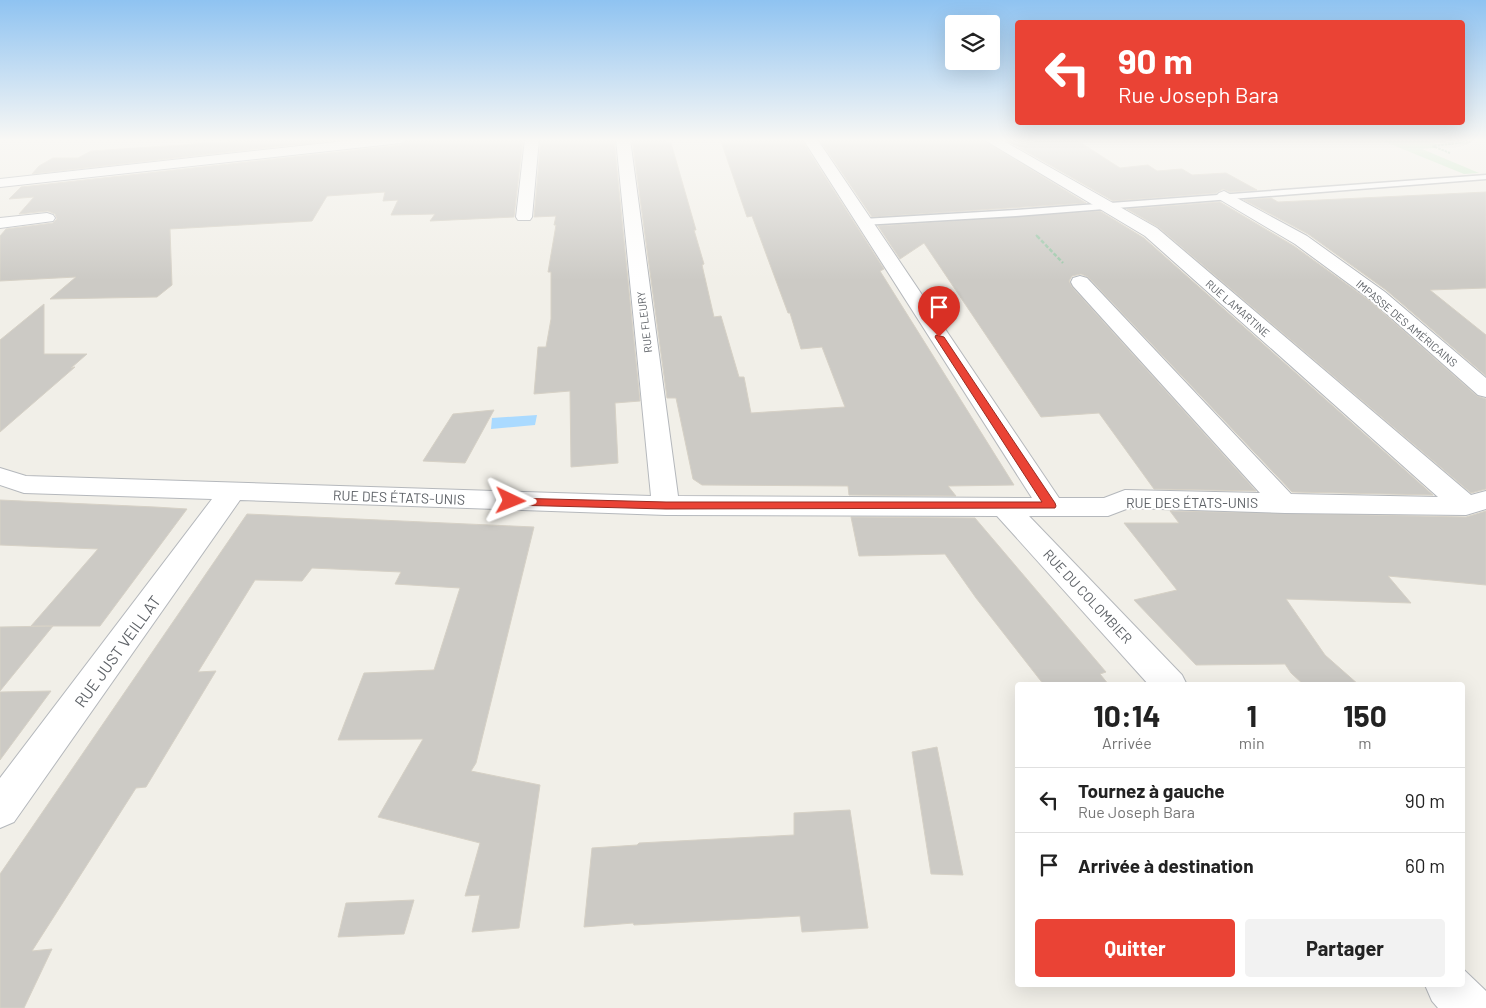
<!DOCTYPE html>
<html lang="fr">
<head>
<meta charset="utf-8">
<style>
	:root { --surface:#fff; --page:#f2f2f2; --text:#222; --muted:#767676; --line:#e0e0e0; --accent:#ea4335 }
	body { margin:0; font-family:Barlow,sans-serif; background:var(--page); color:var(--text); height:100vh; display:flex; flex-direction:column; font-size:19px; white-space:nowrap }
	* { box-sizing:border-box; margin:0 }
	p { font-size:16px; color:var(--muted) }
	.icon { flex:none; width:28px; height:28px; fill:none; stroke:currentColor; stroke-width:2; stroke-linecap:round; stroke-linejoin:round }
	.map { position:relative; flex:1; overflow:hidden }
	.panel { position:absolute; left:1015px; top:682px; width:450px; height:305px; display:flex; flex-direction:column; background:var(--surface); border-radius:5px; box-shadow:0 5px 20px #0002 }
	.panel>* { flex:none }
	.banner { position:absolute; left:1015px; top:20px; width:450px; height:105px; border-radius:5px; box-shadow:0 5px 20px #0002; background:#ea4335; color:#fff; overflow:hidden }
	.tools { position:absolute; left:945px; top:15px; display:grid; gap:10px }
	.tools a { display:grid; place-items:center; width:55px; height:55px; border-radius:5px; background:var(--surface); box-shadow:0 5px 20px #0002; font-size:25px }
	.pin { position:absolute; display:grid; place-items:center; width:42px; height:42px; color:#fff; margin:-51px -21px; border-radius:50% 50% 50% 0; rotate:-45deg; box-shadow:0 0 5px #0007 }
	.pin .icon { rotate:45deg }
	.me { position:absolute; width:55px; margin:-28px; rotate:92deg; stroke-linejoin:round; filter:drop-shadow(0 0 4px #0008) }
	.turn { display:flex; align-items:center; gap:18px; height:105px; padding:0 20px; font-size:22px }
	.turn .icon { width:65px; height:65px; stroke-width:2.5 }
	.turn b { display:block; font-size:35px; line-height:42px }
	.eta { display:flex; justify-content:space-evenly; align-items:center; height:85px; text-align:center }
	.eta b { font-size:30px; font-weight:700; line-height:35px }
	.action { display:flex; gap:10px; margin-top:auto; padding:10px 20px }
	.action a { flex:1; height:58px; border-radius:5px; background:var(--accent); color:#fff; font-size:20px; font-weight:700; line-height:58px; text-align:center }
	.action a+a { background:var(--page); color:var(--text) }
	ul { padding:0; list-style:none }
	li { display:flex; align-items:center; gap:15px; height:65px; padding:0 20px; border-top:1px solid var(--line) }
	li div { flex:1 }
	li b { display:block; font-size:19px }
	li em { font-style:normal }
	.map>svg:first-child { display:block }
</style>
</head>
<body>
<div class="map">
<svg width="1486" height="1008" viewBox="0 0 1486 1008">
	<rect width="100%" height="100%" fill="#f1efe8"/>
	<!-- green -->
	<path fill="#c5e8c5" d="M1378,139H1421L1439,145L1434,146L1437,148L1422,149L1479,173L1464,174Z"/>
	<!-- water -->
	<path fill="#aadaff" d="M537,415L535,425L491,429L492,418Z"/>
	<!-- building -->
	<path fill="#cccac5" stroke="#d6d1c6" d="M270,139H345L32,174L39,166L53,158H78L91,151Z
		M410,139H523L514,217L430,221L435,214L391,215L398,200L383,201L385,192L327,196L312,221L170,229L172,285L157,297L50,299L76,277L0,281V236L6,229L53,223L57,219L55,214L48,211L19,214L34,197L9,199L21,187L401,145Z
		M541,139H614L640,401L615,403L618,463L571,467L570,391L534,394L538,347H546L551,319V272H548L556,225H554L556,216L534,217Z
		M632,139H665L666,143H671L696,230H694L704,264L702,265L714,317L721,316L739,377H744L751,413L845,407L822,347L801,349L790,313H788L752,216L747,217L721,141L801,139L884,269L880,271L1014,485L948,486L956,496L849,495L848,486L702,485L693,479L676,398H667Z
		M819,139H981L1086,203L872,217Z
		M1004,139H1075L1120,168L1148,165L1157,171L1182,169L1192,175L1226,173L1257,190L1230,192L1223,189L1216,193L1113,201Z
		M1486,192V288L1430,290L1486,335V376L1386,290L1308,234L1244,200L1271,198L1278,202Z
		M1220,202L1294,246L1370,301L1477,396L1486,399V489L1471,493L1158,227L1127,209Z
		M1100,211L1144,238L1433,495L1292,492L1088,277L1081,274L1072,276L1069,281L1072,287L1256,491L1154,489L1099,413L1041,417L924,243L900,259L878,226Z
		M44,304V354H87L71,368L75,367L0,432V340Z
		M494,410L465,463L423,461L453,414Z
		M0,500L155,507L187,509L100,626H31L98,549L0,545Z
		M1170,511L1466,517L1486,511V585L1388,576L1411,603L1286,599L1325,655L1359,685H1304L1291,673L1285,664L1196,665L1134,600L1177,590L1124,523H1179Z
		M247,514L534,527L476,763L471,771L540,785L519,928L472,932L480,895L465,896L480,843L378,817L423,739L338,740L364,673L434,670L460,588L395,584L401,572L312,568L302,581L255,580L198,672L216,671L146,787L136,788L32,951L52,949L24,1008H0V874Z
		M851,517L975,518L1106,672L1100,674L1109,685H1044L976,598L945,554L859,556Z
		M53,626L0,691V627Z
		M51,691L0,760V692Z
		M937,747L963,875L931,874L912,752Z
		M850,810L868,928L802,932L800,916L634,925L633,923L584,927L592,848L637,845L639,843L794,835V813Z
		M414,900L404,934L338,937L346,903Z"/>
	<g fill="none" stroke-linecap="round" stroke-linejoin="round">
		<defs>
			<path id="service" d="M1486,175V179L1016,216L863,225L859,222L863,219L1016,210Z"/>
			<path id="minor" d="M363,139H408L401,143L0,187V179Z
				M525,139H539L532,217L530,220H518L516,217Z
				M616,139H630L678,496L1032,498L803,139H817L1059,498H1104L1125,490L1260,493L1073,286L1071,282L1073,278L1080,276L1087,278L1291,494L1438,497L1145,236L983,139H1000L1157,228L1471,495L1486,491V509L1466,515L1285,513L1129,508L1108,516H1029L1182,675L1187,685H1149L997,516L666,515L240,500L14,822L0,828V778L212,499L24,493L0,485V468L26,476L651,496Z
				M1224,191L1307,236L1385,292L1486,378V397L1478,395L1371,300L1295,244L1219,199L1216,196L1219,193Z
				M47,213L53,215L55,218L53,221L0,228V218Z
				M1462,968L1486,991V1008H1438L1432,1001L1425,985H1462Z"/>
		</defs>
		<!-- service casing -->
		<use href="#service" stroke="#b5b8bc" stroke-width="3"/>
		<!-- minor casing -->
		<use href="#minor" stroke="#b5b8bc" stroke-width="2"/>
		<!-- path-far1 -->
		<path stroke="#9cc7a9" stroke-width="2" stroke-dasharray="2.5 1" stroke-linecap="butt" d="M1435,147L1433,146L1470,142
			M1435,147L1450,153
			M1036,235L1039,238"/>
		<!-- path -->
		<path stroke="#9cc7a9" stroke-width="2.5" stroke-dasharray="4 2" stroke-linecap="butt" d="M1037,236L1063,263"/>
		<!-- service -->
		<use href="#service" fill="#fff" fill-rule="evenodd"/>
		<!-- minor -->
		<use href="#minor" fill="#fff" fill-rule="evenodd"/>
	</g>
	<!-- sky -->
	<linearGradient id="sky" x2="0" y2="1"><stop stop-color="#8fc3f1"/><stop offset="0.5" stop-color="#f9f8f5"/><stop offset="1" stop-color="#f9f8f5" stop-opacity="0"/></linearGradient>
	<rect width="1486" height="280" fill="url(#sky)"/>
	<!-- route -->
	<path fill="#ea4335" stroke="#982c22" d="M936,335L944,337L1055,503L1056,506L1055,508L666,509L511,505L505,501L511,498L666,502H1042L935,337Z"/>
	<g text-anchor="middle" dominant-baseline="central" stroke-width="4" stroke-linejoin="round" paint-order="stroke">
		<!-- far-street labels -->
		<g font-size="11" fill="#5f6368" stroke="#fff">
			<text transform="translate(1238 308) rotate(41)">RUE LAMARTINE</text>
			<text transform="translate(644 322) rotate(-97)">RUE FLEURY</text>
			<text transform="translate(1407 323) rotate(40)">IMPASSE DES AMÉRICAINS</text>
		</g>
		<!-- street labels -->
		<g font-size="14" fill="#5f6368" stroke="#fff">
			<text transform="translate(399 497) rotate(2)">RUE DES ÉTATS-UNIS</text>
			<text x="1192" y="502">RUE DES ÉTATS-UNIS</text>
			<text transform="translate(1088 596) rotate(47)">RUE DU COLOMBIER</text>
		</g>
		<!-- near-street labels -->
		<g font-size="16" fill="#5f6368" stroke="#fff">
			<text transform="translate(117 651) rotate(-54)">RUE JUST VEILLAT</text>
		</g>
	</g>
</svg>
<div class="tools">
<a><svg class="icon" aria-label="layers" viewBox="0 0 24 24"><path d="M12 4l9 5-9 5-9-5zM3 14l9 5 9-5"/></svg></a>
</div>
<div class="pin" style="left:939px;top:337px;background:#d93025"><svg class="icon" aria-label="arrive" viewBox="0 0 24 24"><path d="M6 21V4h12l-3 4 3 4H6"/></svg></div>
<svg class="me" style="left:511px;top:501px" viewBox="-20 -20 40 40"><path d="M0-17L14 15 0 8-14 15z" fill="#ea4335" stroke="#fff" stroke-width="4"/></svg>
<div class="banner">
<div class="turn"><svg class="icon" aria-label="left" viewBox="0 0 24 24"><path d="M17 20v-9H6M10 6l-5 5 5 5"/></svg><div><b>90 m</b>Rue Joseph Bara</div></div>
</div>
<section class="panel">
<div class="eta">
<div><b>10:14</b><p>Arrivée</p></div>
<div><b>1</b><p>min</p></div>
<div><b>150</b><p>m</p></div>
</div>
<ul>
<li><svg class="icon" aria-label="left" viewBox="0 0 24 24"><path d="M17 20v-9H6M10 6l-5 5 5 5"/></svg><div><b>Tournez à gauche</b><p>Rue Joseph Bara</p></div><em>90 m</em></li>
<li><svg class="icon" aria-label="arrive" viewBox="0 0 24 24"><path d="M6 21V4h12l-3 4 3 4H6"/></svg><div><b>Arrivée à destination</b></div><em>60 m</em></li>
</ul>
<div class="action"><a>Quitter</a><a>Partager</a></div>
</section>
</div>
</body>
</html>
